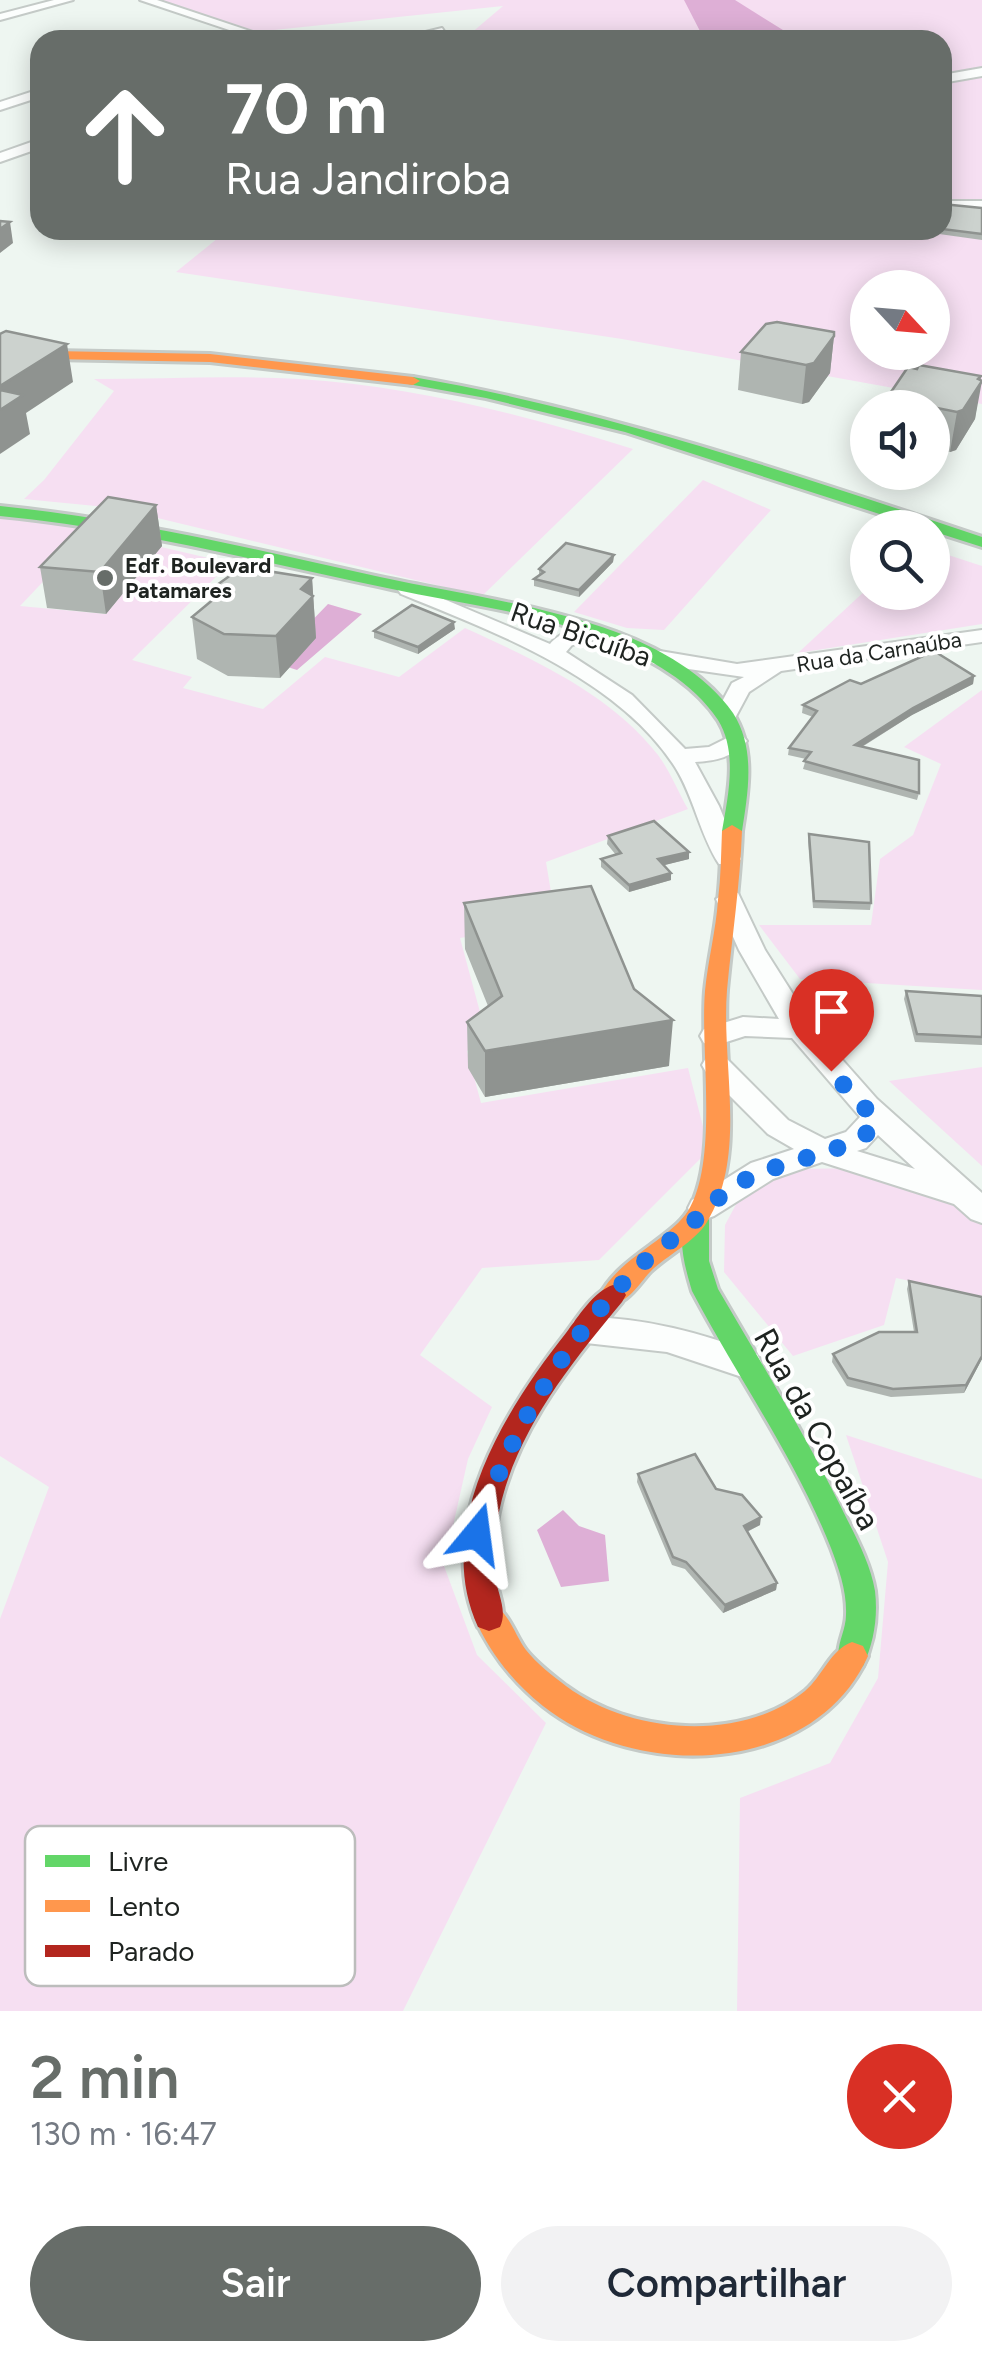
<!DOCTYPE html>
<html lang="pt">
<head>
<meta charset="utf-8">
<style>
	:root { --surface:#fff; --page:#f2f2f3; --text:#1f2937; --muted:#747a83; --accent:#676d69 }
	body { margin:0; font-family:Figtree,sans-serif; background:var(--page); color:var(--text); height:100vh; display:flex; flex-direction:column; font-size:38px; white-space:nowrap }
	* { box-sizing:border-box; margin:0 }
	p { font-size:32px; color:var(--muted) }
	.icon { flex:none; width:55px; height:55px; fill:none; stroke:currentColor; stroke-width:2; stroke-linecap:round; stroke-linejoin:round }
	.map { position:relative; height:2011px; overflow:hidden }
	.details { display:flex; flex-direction:column; background:var(--surface); flex:1 }
	.details>* { flex:none }
	.banner { position:absolute; left:30px; top:30px; width:922px; height:210px; border-radius:30px; box-shadow:0 5px 25px #0003; background:#676d69; color:#fff; overflow:hidden }
	.needle { width:65px; rotate:116deg }
	.fabs { position:absolute; left:850px; top:270px; display:grid; gap:20px }
	.fabs a { display:grid; place-items:center; width:100px; height:100px; border-radius:50%; background:var(--surface); box-shadow:0 5px 25px #0003; font-size:50px }
	.pin { position:absolute; display:grid; place-items:center; width:85px; height:85px; color:#fff; margin:-102px -42px; border-radius:50% 50% 50% 0; rotate:-45deg; box-shadow:0 0 10px #0007 }
	.pin .icon { rotate:45deg }
	.me { position:absolute; width:110px; margin:-55px; rotate:16deg; stroke-linejoin:round; filter:drop-shadow(0 0 8px #0008) }
	.turn { display:flex; align-items:center; gap:35px; height:210px; padding:0 30px; font-size:45px }
	.turn .icon { width:130px; height:130px; stroke-width:2.5 }
	.turn b { display:block; font-size:70px; line-height:85px }
	.round { display:grid; place-items:center; flex:none; width:105px; height:105px; border-radius:52px; background:var(--page) }
	.overview { display:flex; align-items:center; justify-content:space-between; height:170px; padding:0 30px }
	h1 { font-size:60px; font-weight:600; line-height:75px; color:var(--accent) }
	.button { display:flex; gap:20px; margin-top:auto; padding:20px 30px }
	.button a { flex:1; height:115px; border-radius:60px; background:var(--accent); color:#fff; font-size:40px; font-weight:600; line-height:115px; text-align:center }
	.button a+a { background:var(--page); color:var(--text) }
	.map>svg:first-child { display:block }
</style>
</head>
<body>
<div class="map">
<svg width="982" height="2011" viewBox="0 0 982 2011">
	<rect width="100%" height="100%" fill="#eef6f1"/>
	<!-- green -->
	<path fill="#f6dff2" fill-rule="evenodd" d="M154,0H982V404L622,339L176,272L228,230H942V40H463L503,6L255,32ZM868,288H932V352H868Z
		M94,379C162,379 231,375 299,379C412,386 526,415 633,449L482,596L116,508L24,499L44,480L114,391Z
		M703,480L771,510L664,630L627,628L574,612Z
		M0,512L77,516L91,531L20,606L106,614L161,547L230,563L132,660L192,677L183,688L263,709L325,657L399,677L465,628C533,659 611,694 658,755C670,771 678,792 688,809L546,862L556,922L460,938L487,1038L467,1051L481,1103L688,1068L709,1150L599,1260L482,1268L420,1355L492,1407L468,1459L444,1566L477,1655L546,1723L403,2011H0V1619L49,1487L0,1456Z
		M933,550L982,566V624L798,653L867,589L868,592H932Z
		M982,690V990L800,979L759,925H871L880,859L913,835L941,764L904,747Z
		M982,1067V1166L889,1081Z
		M866,1168L951,1197L982,1225V1296L896,1278L884,1325L793,1356L724,1272L725,1225L741,1195L795,1169Z
		M846,1435L982,1479V2011H737L740,1798L830,1763L878,1678L888,1562Z"/>
	<!-- water -->
	<path fill="#deafd6" d="M684,0H735L791,35C782,40 722,38 708,37L702,35Z
		M328,604L362,614L297,670L272,662Z
		M563,1510L579,1526L605,1535L609,1581L561,1587L537,1530Z"/>
	<g fill="none" stroke-linecap="round" stroke-linejoin="round">
		<defs>
			<path id="street" d="M54,0H73L0,20V14Z
				M140,0H157L277,40H259Z
				M442,28L446,34L403,40L405,37Z
				M982,68V76L942,83V75Z
				M40,89V97L0,110V102Z
				M40,139V148L0,162V153Z
				M942,201H982V209H942Z
				M408,584L550,644C560,631 586,625 602,628L605,633L602,638L572,645L566,652L632,695L685,749L709,747L735,734L743,736L747,741C733,757 716,761 695,762L719,806L741,859L737,864H719C700,835 694,797 675,767C618,678 495,632 401,594L398,590L401,586Z
				M982,630V642L781,671L749,692L734,720L726,722L715,715L732,683L744,677L654,664L643,657L654,650L737,664Z
				M729,891L738,893L765,950L815,1029L877,1099L982,1193V1223L971,1219L954,1204L822,1162L773,1179L714,1216L703,1220L692,1216L688,1208L692,1200L751,1163L794,1149L768,1134L706,1072L702,1065L706,1058H726L788,1120L825,1139L846,1132L860,1117L792,1038L745,1036L714,1046L704,1043L700,1036L704,1029L743,1017L779,1019L739,950L716,899ZM878,1135L915,1169L857,1151L866,1148Z
				M586,1317C646,1318 701,1333 757,1354L762,1364L757,1374L745,1378L667,1352L586,1343L574,1339L570,1330L574,1321Z"/>
			<path id="fast" d="M413,377C608,411 794,474 982,537V547L932,531V528H923L625,432L486,398L408,384L406,381Z
				M0,506C129,519 254,549 380,577C459,594 540,604 616,632C659,648 706,674 733,713C756,749 748,792 742,831L732,837L722,831C728,796 738,752 718,720C693,682 649,658 608,641C539,612 461,604 387,588C258,561 132,529 0,516Z
				M696,1210L705,1213L709,1220V1261L718,1289C760,1361 803,1431 840,1505C853,1532 870,1561 875,1591C878,1617 874,1642 863,1666L852,1670L841,1666C833,1648 846,1633 846,1615C847,1592 839,1569 831,1548C795,1457 737,1377 692,1291C685,1267 676,1237 687,1213Z"/>
			<path id="slow" d="M0,350L210,354L413,377L420,381L413,385L210,362L0,358Z
				M732,825L742,831C740,885 732,937 727,990C721,1065 748,1154 707,1222C695,1242 667,1255 650,1272C637,1286 625,1309 604,1302L600,1295C619,1258 670,1239 688,1211C719,1160 700,1051 705,991C708,960 716,930 718,900C721,877 721,854 722,831Z
				M489,1603C509,1610 514,1634 526,1650C536,1663 553,1676 566,1686C630,1734 741,1743 805,1691C823,1676 830,1650 852,1642L863,1646L868,1656C814,1776 637,1781 543,1706C512,1681 490,1653 474,1617L478,1607Z"/>
			<path id="jam" d="M613,1285L622,1288L626,1295L622,1302C567,1368 508,1441 496,1529C494,1543 494,1561 495,1575C497,1593 508,1610 500,1627L489,1631L478,1627C432,1526 505,1410 566,1333C578,1317 594,1291 613,1285Z"/>
		</defs>
		<!-- street casing -->
		<use href="#street" stroke="#c4cac7" stroke-width="4"/>
		<!-- fast casing -->
		<use href="#fast" stroke="#c4cac7" stroke-width="6"/>
		<!-- slow casing -->
		<use href="#slow" stroke="#c4cac7" stroke-width="6"/>
		<!-- jam casing -->
		<use href="#jam" stroke="#c4cac7" stroke-width="6"/>
		<!-- street -->
		<use href="#street" fill="#fcfefd" fill-rule="evenodd"/>
		<!-- fast -->
		<use href="#fast" fill="#63d668" fill-rule="evenodd"/>
		<!-- slow -->
		<use href="#slow" fill="#ff974d" fill-rule="evenodd"/>
		<!-- jam -->
		<use href="#jam" fill="#b3261e" fill-rule="evenodd"/>
	</g>
	<!-- wall -->
	<path fill="#afb5b1" d="M942,204L982,208V240L932,233L933,230H942Z
		M834,336L830,373L809,402L802,404L738,390L741,352Z
		M981,376L975,419L956,450L950,452L932,448V408H885L887,398Z
		M156,505L162,546L106,614L47,608L40,567Z
		M614,555L613,562L579,597L534,586V579L539,576V569Z
		M312,578L316,638L280,678L228,676L197,659L192,617L212,601L210,590Z
		M455,629L418,654L374,638V631Z
		M974,676L973,684L912,715L862,747L919,793L917,800L803,769L806,759L788,755L789,748L813,717L802,713L803,705L861,684Z
		M809,834L871,903L870,910L813,908L808,841Z
		M608,836L689,859L664,865L671,880L629,892L601,867V859L616,855L607,844Z
		M464,903L634,989L669,1066L485,1097L468,1068L467,1022L488,1006L465,949Z
		M906,991L982,996V1045L915,1042L904,999Z
		M909,1281L982,1297V1359L964,1393L891,1397L847,1386L832,1362L833,1354L914,1332L907,1289Z
		M638,1474L716,1489L760,1525L747,1532L777,1583L776,1590L723,1613L685,1569L672,1565L637,1482Z"/>
	<!-- shaded-wall -->
	<path fill="#8f9390" d="M10,222L13,243L0,253V229Z
		M834,336L830,373L809,402L802,404L806,365Z
		M67,344L73,382L26,413L30,434L0,454V386Z
		M981,376L979,385L982,381L975,419L956,450L950,452L957,412Z
		M156,505L162,546L106,614L100,572Z
		M614,555L613,562L579,597V590Z
		M312,578L316,638L280,678L276,636L301,589Z
		M454,622L455,629L418,654V647Z
		M974,676L973,684L912,715L853,752L855,745L913,708Z
		M689,852V859L657,867L658,859Z
		M671,873V880L629,892V885Z
		M673,1020L669,1066L485,1097V1051Z
		M982,1356V1359L964,1393L966,1385Z
		M761,1517L760,1525L742,1534L744,1526Z
		M777,1583L776,1590L723,1613L725,1605Z"/>
	<!-- building -->
	<path fill="#ccd2ce" stroke="#8f9390" stroke-width="2.5" d="M942,204L982,208V234L942,229Z
		M0,221L10,222L0,229Z
		M777,322L834,332V336L814,363L806,365L741,352L766,324Z
		M6,331L67,344L0,386V334Z
		M919,365L981,376L978,379L982,381L963,410L957,412L887,398L908,367L917,369Z
		M0,390L23,395L0,410Z
		M108,497L156,505L100,572L40,567Z
		M566,543L614,555L579,590L534,579L544,572L539,569Z
		M242,567L312,578L301,589L313,596L276,636L224,634L192,617L221,593L210,590Z
		M412,605L454,622L418,647L374,631Z
		M934,651L974,676L913,708L855,745L919,760V793L804,761L811,752L789,748L817,711L803,705L850,680L861,684Z
		M654,821L689,852L658,859L671,873L629,885L601,859L621,853L608,836Z
		M809,834L869,842L871,903L814,901Z
		M591,886L634,989L673,1020L485,1051L467,1022L502,996L464,903Z
		M906,991L982,996V1037L917,1034Z
		M909,1281L982,1297V1356L966,1385L893,1389L848,1378L833,1354L879,1332H917Z
		M695,1454L716,1489L742,1495L761,1517L744,1526L777,1583L725,1605L686,1562L673,1557L638,1474Z"/>
	<g fill="none" stroke-linecap="round" stroke-linejoin="round">
		<!-- route -->
		<path stroke="#1a73e8" stroke-width="18" stroke-dasharray="0 32.4" d="M477,1534C507,1434 568,1335 644,1262C659,1248 676,1237 692,1223C707,1209 719,1195 738,1184C778,1160 828,1158 866,1134L876,1120L831,1071"/>
	</g>
	<!-- markers -->
	<circle fill="#676d69" stroke="#fff" stroke-width="4" cx="105" cy="578" r="10"/>
	<g text-anchor="middle" dominant-baseline="central" stroke-width="8" stroke-linejoin="round" paint-order="stroke">
		<!-- far-poi labels -->
		<g font-size="22" font-weight="bold" fill="#1e2320" stroke="#fff" text-anchor="start">
			<text x="125" y="565">Edf. Boulevard<tspan x="125" dy="25">Patamares</tspan></text>
		</g>
		<!-- far-street labels -->
		<g font-size="22" fill="#1e2320" stroke="#fff">
			<text transform="translate(879 652) rotate(-9)">Rua da Carnaúba</text>
		</g>
		<!-- street labels -->
		<g font-size="28" fill="#1e2320" stroke="#fff">
			<text transform="translate(581 634) rotate(19)">Rua Bicuíba</text>
		</g>
		<!-- near-street labels -->
		<g font-size="32" fill="#1e2320" stroke="#fff">
			<text transform="translate(817 1429) rotate(61)">Rua da Copaíba</text>
		</g>
	</g>
	<!-- legend -->
	<rect x="25" y="1826" width="330" height="160" rx="15" fill="#fff" stroke="#bcbdbc" stroke-width="2.5"/>
	<rect x="45" y="1855" width="45" height="12" fill="#63d668"/>
	<rect x="45" y="1900" width="45" height="12" fill="#ff974d"/>
	<rect x="45" y="1945" width="45" height="12" fill="#b3261e"/>
	<g font-size="28" fill="#1e2320">
		<text x="108" y="1871">Livre</text>
		<text x="108" y="1916">Lento</text>
		<text x="108" y="1961">Parado</text>
	</g>
</svg>
<div class="fabs">
<a><svg class="needle" viewBox="-14 -14 28 28"><path d="M0-13l5 13h-10z" fill="#e53935"/><path d="M0 13l5-13h-10z" fill="#747a83"/></svg></a>
<a><svg class="icon" aria-label="sound" viewBox="0 0 24 24"><path d="M4 9h4l5-4v14l-5-4H4zM17 9q2 3 0 6"/></svg></a>
<a><svg class="icon" aria-label="search" viewBox="0 0 24 24"><circle cx="10" cy="10" r="6"/><path d="M15 15l6 6"/></svg></a>
</div>
<div class="pin" style="left:831px;top:1071px;background:#d93025"><svg class="icon" aria-label="arrive" viewBox="0 0 24 24"><path d="M6 21V4h12l-3 4 3 4H6"/></svg></div>
<svg class="me" style="left:477px;top:1534px" viewBox="-20 -20 40 40"><path d="M0-17L14 15 0 8-14 15z" fill="#1a73e8" stroke="#fff" stroke-width="4"/></svg>
<div class="banner">
<div class="turn"><svg class="icon" aria-label="ahead" viewBox="0 0 24 24"><path d="M12 20V5M6 11l6-6 6 6"/></svg><div><b>70 m</b>Rua Jandiroba</div></div>
</div>
</div>
<section class="details">
<div class="overview"><div><h1>2 min</h1><p>130 m · 16:47</p></div><a class="round" style="background:#d93025;color:#fff"><svg class="icon" aria-label="close" viewBox="0 0 24 24"><path d="M6 6l12 12M18 6L6 18"/></svg></a></div>
<div class="button"><a>Sair</a><a>Compartilhar</a></div>
</section>
</body>
</html>
